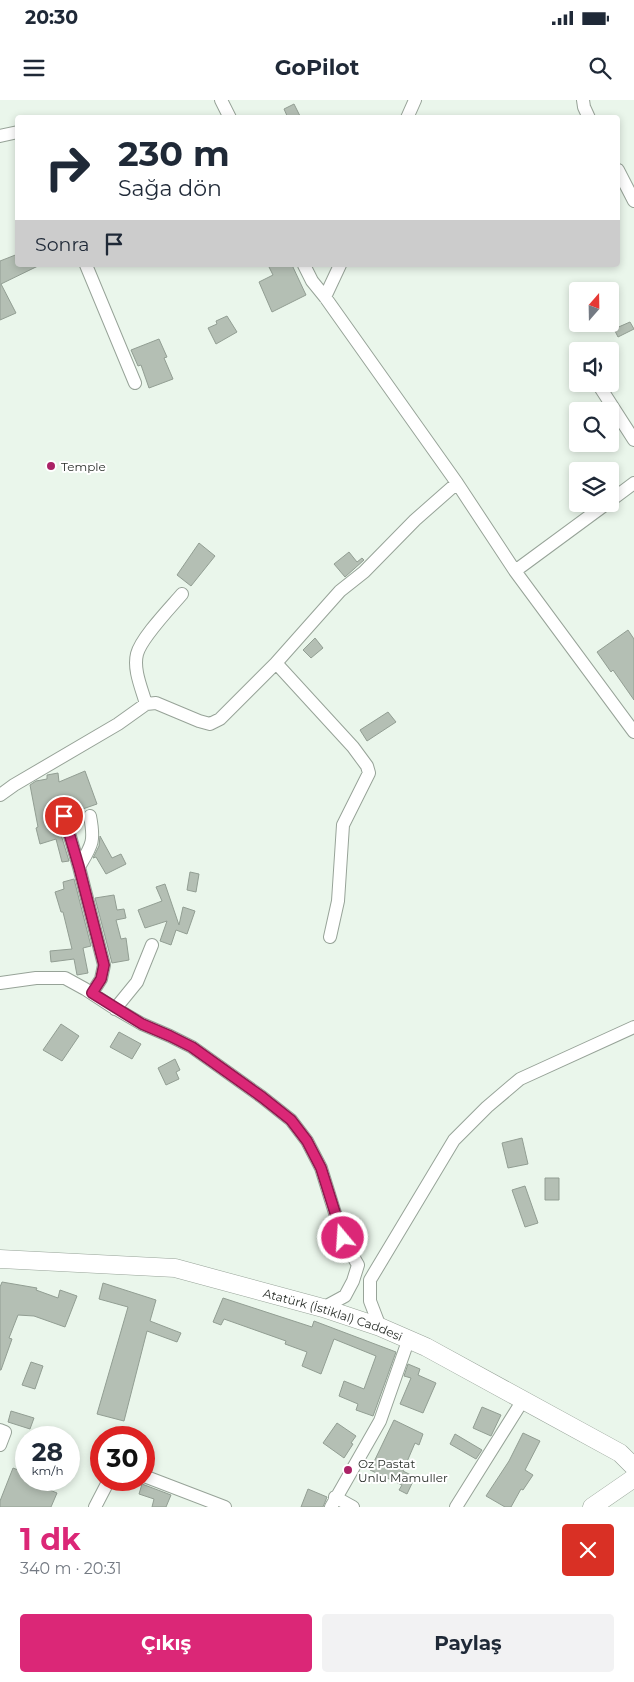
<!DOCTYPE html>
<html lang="tr">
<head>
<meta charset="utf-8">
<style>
	:root { --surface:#fff; --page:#f2f2f3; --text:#1f2937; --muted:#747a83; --accent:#db2777 }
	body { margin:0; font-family:Montserrat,sans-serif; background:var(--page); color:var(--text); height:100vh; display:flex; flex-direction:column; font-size:19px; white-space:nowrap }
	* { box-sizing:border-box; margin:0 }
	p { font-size:16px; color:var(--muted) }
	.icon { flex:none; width:28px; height:28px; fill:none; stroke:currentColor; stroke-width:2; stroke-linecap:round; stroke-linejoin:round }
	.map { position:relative; height:1407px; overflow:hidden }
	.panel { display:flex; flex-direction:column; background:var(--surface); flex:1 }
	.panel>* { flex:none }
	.top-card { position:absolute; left:15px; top:15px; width:605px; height:152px; border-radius:5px; box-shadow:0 2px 8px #0003; background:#fff; color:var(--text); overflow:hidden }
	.needle { width:32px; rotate:20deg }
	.fabs { position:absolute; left:569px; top:182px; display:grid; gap:10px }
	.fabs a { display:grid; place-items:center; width:50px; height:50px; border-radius:5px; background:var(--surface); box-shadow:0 2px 8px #0003; font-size:25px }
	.speed { position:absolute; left:15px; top:1326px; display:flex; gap:10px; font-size:25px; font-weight:700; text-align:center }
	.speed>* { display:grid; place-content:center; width:65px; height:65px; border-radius:50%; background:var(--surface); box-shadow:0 2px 8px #0003; line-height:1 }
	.speed small { font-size:12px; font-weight:400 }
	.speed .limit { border:8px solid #d22; background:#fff; color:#111 }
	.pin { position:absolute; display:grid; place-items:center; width:42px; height:42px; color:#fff; margin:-21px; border:2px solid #fff; border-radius:50%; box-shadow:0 1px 5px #0007 }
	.me { position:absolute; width:55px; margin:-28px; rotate:342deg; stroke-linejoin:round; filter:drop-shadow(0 0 4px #0008) }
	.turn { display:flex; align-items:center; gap:18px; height:105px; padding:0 20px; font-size:22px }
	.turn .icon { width:65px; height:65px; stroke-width:2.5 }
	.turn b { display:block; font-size:35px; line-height:42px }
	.then { display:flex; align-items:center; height:48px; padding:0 20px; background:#0003; gap:10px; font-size:19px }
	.round { display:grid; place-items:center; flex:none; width:52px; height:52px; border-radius:5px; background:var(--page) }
	.summary { display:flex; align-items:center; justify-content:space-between; height:85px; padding:0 20px }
	h1 { font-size:30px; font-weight:700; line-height:38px; color:var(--accent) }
	.primary-button { display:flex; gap:10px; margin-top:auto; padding:10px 20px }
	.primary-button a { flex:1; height:58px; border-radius:5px; background:var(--accent); color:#fff; font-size:20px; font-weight:700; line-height:58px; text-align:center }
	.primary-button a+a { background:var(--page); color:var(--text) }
	.status { display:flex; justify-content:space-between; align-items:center; height:35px; padding:0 25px; background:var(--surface); direction:ltr }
	.status svg { height:14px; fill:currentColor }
	header { display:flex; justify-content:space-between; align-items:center; height:65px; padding:0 20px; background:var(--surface); font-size:22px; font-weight:700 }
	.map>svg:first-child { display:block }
</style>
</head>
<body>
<div class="status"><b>20:30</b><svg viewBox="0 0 49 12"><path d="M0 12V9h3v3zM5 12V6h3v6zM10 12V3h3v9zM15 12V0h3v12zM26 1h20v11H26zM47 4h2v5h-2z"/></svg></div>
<header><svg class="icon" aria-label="menu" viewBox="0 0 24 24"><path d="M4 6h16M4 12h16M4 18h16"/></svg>GoPilot<svg class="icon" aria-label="search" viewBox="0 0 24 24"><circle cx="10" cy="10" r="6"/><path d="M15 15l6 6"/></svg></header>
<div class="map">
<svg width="634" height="1407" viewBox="0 0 634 1407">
	<rect width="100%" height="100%" fill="#eaf6eb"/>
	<!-- building -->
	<path fill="#b4bfb4" stroke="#929e93" d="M294,4L301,18H288L284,9Z
		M18,154V165H40L1,184L16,213L0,220V161Z
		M268,165H292L306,195L272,212L259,182L273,175Z
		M227,216L237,232L216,244L208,228L217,224L216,221Z
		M630,222L634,229L618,237L614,229Z
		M159,239L167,257L164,258L173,279L149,288L141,265L138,266L131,250Z
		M199,443L215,456L191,486L177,475Z
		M349,452L357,462L362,458L364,460L345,477L334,464Z
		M628,530L634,539V600L613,570L611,572L597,552Z
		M315,538L323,548L311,558L303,550Z
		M388,612L396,622L367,641L360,630Z
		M85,671L97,704L77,711L75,707L58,710L56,718L69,761L62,762L56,739L40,744L36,728L38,727L30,685L36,681L47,679V675L58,673L59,682Z
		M100,736L112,758L121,754L126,764L106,774L96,757L93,758L99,746Z
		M190,772L199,774L196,792L187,790Z
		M74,779L91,846L83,848L88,873L77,875L74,859L51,862L50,851L72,849L63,812H61L55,792L64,789L63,782Z
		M165,784L179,825L183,807L195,811L187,834L176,830L171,845L160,841L167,821L145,828L138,810L162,801L156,787Z
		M114,795L117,810L124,809L126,818L116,820L121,839L126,838L129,860L112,863L95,798Z
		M61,924L79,936L62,961L43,950Z
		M119,932L141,944L132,959L110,947Z
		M175,959L180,970L176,972L179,979L166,985L158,968Z
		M522,1038L528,1064L508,1068L502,1043Z
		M545,1078H559V1100H545Z
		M525,1086L538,1123L525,1127L512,1090Z
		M2,1182L37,1188L36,1190L58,1198L60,1190L77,1196L65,1227L34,1216L18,1215L9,1238L12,1239L1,1270H0V1187Z
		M103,1183L156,1200L150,1221L181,1233L177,1242L147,1231L124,1321L97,1314L128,1207L99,1199Z
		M223,1198L312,1227L314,1221L396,1252L373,1316L356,1310L358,1304L339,1296L344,1281L364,1289L376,1256L334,1239L321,1274L302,1266L307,1252L285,1244L286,1241L224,1219L221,1225L213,1222Z
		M31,1262L43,1266L35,1289L22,1285Z
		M408,1264L420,1269L418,1275L436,1283L423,1313L400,1304L411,1278L404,1276Z
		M482,1307L501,1315L491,1336L473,1328Z
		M11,1311L34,1318L30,1329L8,1322Z
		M394,1320L423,1334L419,1345L415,1343L403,1371L415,1377L407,1394L399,1390L402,1385L370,1370Z
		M337,1323L356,1336L351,1343L353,1344L344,1358L323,1343Z
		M523,1333L540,1341L525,1370L533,1375L523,1390L521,1389L511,1407H505L486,1396L509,1361Z
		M455,1334L482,1350L476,1359L450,1344Z
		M13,1368L26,1373V1380L57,1393L51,1407H0V1401Z
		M142,1384L171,1395L166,1407H152L154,1399L139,1394Z
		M308,1389L327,1397L323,1407H301Z"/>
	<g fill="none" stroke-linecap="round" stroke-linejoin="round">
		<defs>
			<path id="street" d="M221,0L230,18
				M583,0L584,7L589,18
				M407,18L415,0
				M0,36L18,32
				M618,70L634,101
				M86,165L135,283
				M304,165L312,181L325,197L457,383L515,471L634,632
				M325,197L340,165
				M598,284L634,340
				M610,401L634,383
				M515,471L606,404
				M276,563L353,647L367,666L369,673L343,725L338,801L330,837
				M146,604C142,589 133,570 137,554C141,538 170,508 182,494
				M0,695L14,685L118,624L146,604L156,603L199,621L210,624L220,619L276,563L340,491L364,472L415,420L457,383
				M64,716L79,767L104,865L101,879L92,893
				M79,767C92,745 95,742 90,716
				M0,883L36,878H65L85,889L111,906L142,924L170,936L192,947L262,997L291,1020L307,1041L321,1068L343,1139L358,1165L353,1181L345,1196L323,1208
				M115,909L137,882L152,845
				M380,1227L370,1201V1180L454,1040L487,1007L520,979L634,927
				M0,1330L5,1332L0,1345
				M144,1376L225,1407
				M335,1397L353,1407
				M95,1407L109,1380
				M331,1407L380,1321L408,1241
				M456,1407L523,1300"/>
			<g id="secondary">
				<path id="s1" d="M0,1159L175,1168L323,1208L380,1227L426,1247L620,1353L634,1367"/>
				<path d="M592,1407L634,1378"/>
			</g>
		</defs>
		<!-- street casing -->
		<use href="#street" stroke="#97a398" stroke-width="14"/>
		<!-- secondary casing -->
		<use href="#secondary" stroke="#97a398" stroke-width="19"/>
		<!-- street -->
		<use href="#street" stroke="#fff" stroke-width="12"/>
		<!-- secondary -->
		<use href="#secondary" stroke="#fff" stroke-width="18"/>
	</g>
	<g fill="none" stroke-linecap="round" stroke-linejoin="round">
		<defs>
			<path id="route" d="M64,716L79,767L104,865L101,879L92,893L142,924L170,936L192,947L262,997L291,1020L307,1041L321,1068L343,1138"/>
		</defs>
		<!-- route casing -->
		<use href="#route" stroke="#8e194d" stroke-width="12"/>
		<!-- route -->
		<use href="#route" stroke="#db2777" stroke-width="9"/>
	</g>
	<!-- markers -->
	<g fill="#ab2266" stroke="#fff" stroke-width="2">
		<circle cx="51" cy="366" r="5"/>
		<circle cx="348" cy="1370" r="5"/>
	</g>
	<g text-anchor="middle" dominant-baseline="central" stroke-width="4" stroke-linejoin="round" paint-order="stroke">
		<!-- poi labels -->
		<g font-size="12" fill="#2b302b" stroke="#fff" text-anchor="start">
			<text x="61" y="366">Temple</text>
			<text x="358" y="1363">Oz Pastat<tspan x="358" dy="14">Unlu Mamuller</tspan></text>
		</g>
		<!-- street labels -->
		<g font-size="12" fill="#2b302b" stroke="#fff">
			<text stroke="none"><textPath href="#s1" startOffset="340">Atatürk (İstiklal) Caddesi</textPath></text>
		</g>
	</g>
</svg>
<div class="fabs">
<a><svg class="needle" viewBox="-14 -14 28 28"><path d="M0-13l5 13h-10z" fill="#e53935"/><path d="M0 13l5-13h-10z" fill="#747a83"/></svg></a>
<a><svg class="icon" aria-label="sound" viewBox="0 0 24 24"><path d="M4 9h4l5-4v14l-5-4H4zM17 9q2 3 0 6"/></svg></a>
<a><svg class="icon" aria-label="search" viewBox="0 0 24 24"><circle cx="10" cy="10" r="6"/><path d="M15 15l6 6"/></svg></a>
<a><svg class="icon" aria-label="layers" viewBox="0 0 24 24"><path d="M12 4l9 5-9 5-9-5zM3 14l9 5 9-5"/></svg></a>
</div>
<div class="speed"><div>28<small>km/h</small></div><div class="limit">30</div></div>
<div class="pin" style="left:64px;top:716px;background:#d93025"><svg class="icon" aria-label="arrive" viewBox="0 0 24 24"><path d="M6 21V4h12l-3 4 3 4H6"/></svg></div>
<svg class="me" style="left:343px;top:1138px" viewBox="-20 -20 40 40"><circle r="17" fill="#db2777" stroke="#fff" stroke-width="3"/><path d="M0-11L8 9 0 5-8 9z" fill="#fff"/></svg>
<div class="top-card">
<div class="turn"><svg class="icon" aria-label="right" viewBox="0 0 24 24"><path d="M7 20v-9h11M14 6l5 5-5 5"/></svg><div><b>230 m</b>Sağa dön</div></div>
<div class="then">Sonra<svg class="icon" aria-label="arrive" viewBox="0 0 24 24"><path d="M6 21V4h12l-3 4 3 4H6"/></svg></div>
</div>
</div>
<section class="panel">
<div class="summary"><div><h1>1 dk</h1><p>340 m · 20:31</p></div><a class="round" style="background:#d93025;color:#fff"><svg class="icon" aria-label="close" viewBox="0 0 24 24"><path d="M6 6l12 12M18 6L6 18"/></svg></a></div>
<div class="primary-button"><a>Çıkış</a><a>Paylaş</a></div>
</section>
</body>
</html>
